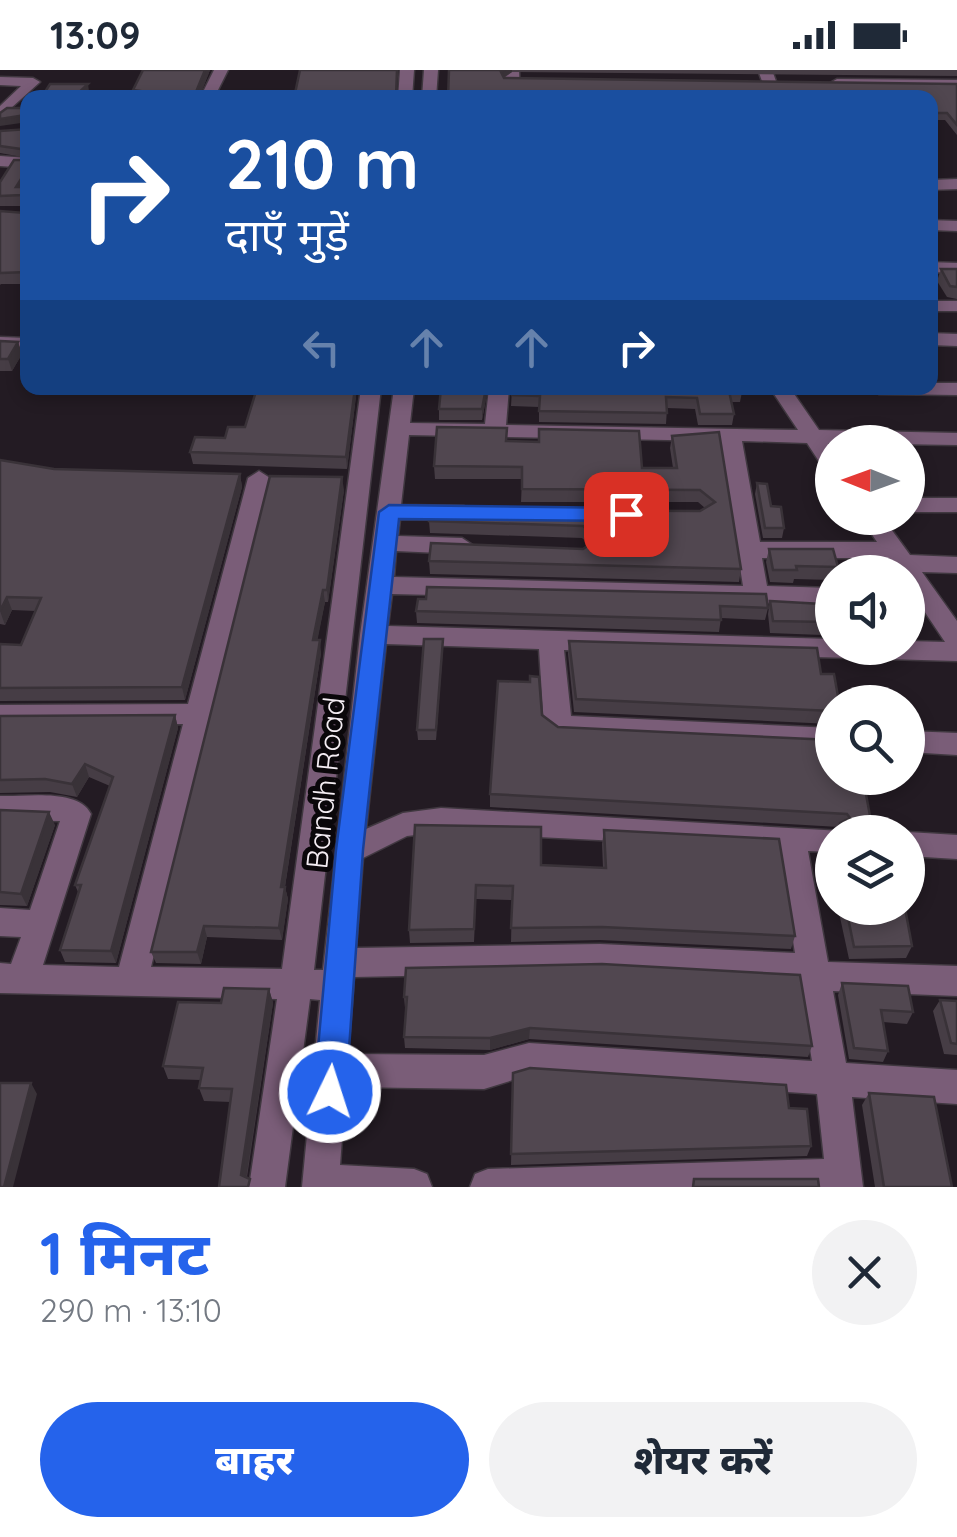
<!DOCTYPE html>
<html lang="hi">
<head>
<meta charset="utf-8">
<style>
	:root { --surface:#fff; --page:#f2f2f3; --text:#1f2937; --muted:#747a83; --accent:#2563eb }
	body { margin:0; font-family:Quicksand,"Noto Sans Devanagari",sans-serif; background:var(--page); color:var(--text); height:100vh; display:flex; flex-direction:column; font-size:38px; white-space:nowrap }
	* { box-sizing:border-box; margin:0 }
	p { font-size:32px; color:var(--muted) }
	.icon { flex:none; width:55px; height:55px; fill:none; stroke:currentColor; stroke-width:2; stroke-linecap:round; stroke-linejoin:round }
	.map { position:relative; height:1117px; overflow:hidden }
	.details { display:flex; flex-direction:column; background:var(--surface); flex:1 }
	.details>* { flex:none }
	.guide { position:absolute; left:20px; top:20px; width:918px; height:305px; border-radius:20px; box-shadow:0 5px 15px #0003; background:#1a4fa0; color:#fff; overflow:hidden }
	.needle { width:65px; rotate:271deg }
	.buttons { position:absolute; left:815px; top:355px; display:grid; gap:20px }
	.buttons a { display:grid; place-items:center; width:110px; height:110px; border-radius:50%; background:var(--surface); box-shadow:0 5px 15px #0003; font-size:50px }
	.pin { position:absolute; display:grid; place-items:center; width:85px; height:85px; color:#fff; margin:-42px; border-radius:20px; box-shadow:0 5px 15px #0006 }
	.me { position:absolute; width:110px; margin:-55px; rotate:4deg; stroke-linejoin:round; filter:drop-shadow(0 0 8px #0008) }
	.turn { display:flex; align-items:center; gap:35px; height:210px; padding:0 40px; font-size:45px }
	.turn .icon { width:130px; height:130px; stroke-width:2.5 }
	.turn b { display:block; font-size:70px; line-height:85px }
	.lanes { display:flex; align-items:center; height:95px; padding:0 40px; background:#0003; justify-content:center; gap:50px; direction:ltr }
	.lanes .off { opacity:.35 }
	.round { display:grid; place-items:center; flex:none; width:105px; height:105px; border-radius:52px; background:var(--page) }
	.head { display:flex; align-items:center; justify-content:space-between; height:170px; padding:0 40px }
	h1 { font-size:60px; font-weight:800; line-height:75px; color:var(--accent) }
	.button { display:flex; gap:20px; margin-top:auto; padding:20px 40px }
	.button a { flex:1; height:115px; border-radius:60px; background:var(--accent); color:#fff; font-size:40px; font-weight:800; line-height:115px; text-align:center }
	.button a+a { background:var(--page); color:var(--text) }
	.status { display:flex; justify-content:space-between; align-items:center; height:70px; padding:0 50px; background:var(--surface); direction:ltr }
	.status svg { height:28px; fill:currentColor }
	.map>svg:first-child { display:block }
</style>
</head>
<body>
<div class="status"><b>13:09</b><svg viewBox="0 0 49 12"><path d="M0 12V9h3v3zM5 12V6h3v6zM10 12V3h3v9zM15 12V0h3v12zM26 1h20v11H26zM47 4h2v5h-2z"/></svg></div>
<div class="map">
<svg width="957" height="1117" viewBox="0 0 957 1117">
	<rect width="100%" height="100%" fill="#231b23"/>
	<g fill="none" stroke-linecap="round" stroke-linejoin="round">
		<defs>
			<path id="minor" d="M214,0H228L214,28H200Z
				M400,0H414L412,28H398Z
				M424,0H438L436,28H422Z
				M505,0H519L520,28H506Z
				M758,0H772L782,28H768Z
				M0,7L33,8L40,12L0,48V36L21,16L0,15Z
				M837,9L957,10V18L832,16L830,13Z
				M0,86L28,88V98L0,96Z
				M957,109V119L930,120V110Z
				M930,150L957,151V161L930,160Z
				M930,192L957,193V203L930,202Z
				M930,231H957V241H930Z
				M930,263L957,264V276L930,275Z
				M0,267L28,268V280L0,279Z
				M930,313H957V325L879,324L869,318H930Z
				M361,318H381L314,900H323L360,565L394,318H414L410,353L485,354L489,318H509L506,355L798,360L770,318H790L819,360L957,363V375L828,373L832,379V401L824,399L807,373L742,371L760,472H877L861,448H883L910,485L957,487V503L922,502L957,551V591L564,580L571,646L832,658V679L558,666L548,663L544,656L539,579L386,574L366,759L403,743L441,738L842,761L832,762V782L808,781L828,892L957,896V926L833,921L846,993L957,1000V1034L852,1027L863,1117H470L475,1104L488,1099L824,1089L817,1024L529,1005L484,1019L346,1017L340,1095L414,1099L427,1104L432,1117H302L320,930L310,929L285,1117H249L277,929L0,923V893L11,894L21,867L0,866V838L30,840L60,751L0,750V726C26,727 78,718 91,744L43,895L119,897L183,654L0,655V635L188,634L248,408L259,401L270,408L151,897L282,899ZM409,365L720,371L743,516L394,507L396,481L462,484L474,476L462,468L398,466L400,449L464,450L475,443L464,436L401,435ZM762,488H888L898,502H908V517L945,572L908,571V578H832V569L388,556L392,524L832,534V518L767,516ZM441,762L778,779L795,883L600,874L356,878L363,788L407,766ZM600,902L799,913L812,991L529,973L484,985L348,984L354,907Z
				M908,428H957V442H908Z
				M908,661L957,663V685L908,682Z
				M906,762H908L957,765V789L908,786Z"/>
		</defs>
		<!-- minor casing -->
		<use href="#minor" stroke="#403840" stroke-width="3"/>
		<!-- minor -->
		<use href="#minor" fill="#7a5d78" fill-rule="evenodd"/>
	</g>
	<!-- wall -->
	<path fill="#463d45" d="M210,0L199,28H134L133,20Z
		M449,0H957V6L512,2L504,8L957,14V65L945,50H930V28H448Z
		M28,59V88L0,83V61Z
		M28,90V113L25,117V136H0V112Z
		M28,138V214H1L0,215V141L25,143Z
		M941,199H957V229L947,227L937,211Z
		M0,271L18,272L22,284L12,301H0Z
		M257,318H357L347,399L193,394L190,382L225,368L245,357Z
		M488,318L482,350H439V339Z
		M512,318L742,322L740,332H732L734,344L732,355H698L695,339L667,338L666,354L539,352V337L511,336Z
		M719,362L741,499L739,512L430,504L429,491L583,479L590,475L582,468L430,463L429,451L700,441L705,438L698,432H521L522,409H435L434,396L506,371L642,398H673L670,378L672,366Z
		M0,390L54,399L240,404L242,417L185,630L0,631V574L21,575L36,541L12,540L5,555L0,554Z
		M757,413L784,458L782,468H763L755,424Z
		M344,420L328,532H325L317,570L321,583L285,817L288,829L282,870L207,867L201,894L156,893L151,882Z
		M769,479L838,497L836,502H832V510L794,509L793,513L770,512L766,492Z
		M427,517L768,538L765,550L721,548L719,562L417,553L416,541L426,529Z
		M770,531L826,552L822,565L770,563L768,544Z
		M443,569L436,670H418L417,660Z
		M569,571L821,604L832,632V656V654L574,642L568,584Z
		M175,645L178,658L116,893L65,892L60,880L78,822L75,815L110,716L89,707L77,727L50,722L0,723V646Z
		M542,645L558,657L832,670L873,762H837L839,757L490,737V724Z
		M0,740L55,755L27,836L0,835Z
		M415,755L541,795L603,798L602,774L604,760L795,866L791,879L600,870L511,872L512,830L476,829L474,872L410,873L409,860Z
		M832,773V810L828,786Z
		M838,838H905L912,876L906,888L849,889Z
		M842,913L913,942L907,954L883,952L888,981L883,992L849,989L838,925Z
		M269,919L273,933L247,1107L219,1117L231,1032L204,1031L199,1018L200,1010L168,1009L163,996L221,933Z
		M404,927L812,976L808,987L529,969L490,980L405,978L404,967L406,938H405Z
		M940,930L957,931V985L944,984L933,941Z
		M513,1003L789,1038L811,1076L807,1086L511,1095Z
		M869,1023L952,1117H875L862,1035Z"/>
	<!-- shaded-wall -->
	<path fill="#393238" d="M205,0H210L199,28H197L196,22Z
		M505,0H512V2L501,9V2Z
		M88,14L89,21L82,28H73Z
		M26,45L28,52L0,56V49Z
		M28,98V113L20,125L16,117Z
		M28,117V132L25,136L22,125Z
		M18,272L22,284L12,301L8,289Z
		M355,318H357L347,399L346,387Z
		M486,318H488L482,350V339Z
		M240,404L242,417L185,630L182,617Z
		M342,407L344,420L328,532L327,520Z
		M323,520L325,532L315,583L313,570Z
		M7,527L12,540L5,555L0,541Z
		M443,569V580L436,670V660Z
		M320,570L321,583L283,829L281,817Z
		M175,645L178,658L116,893L111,881Z
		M85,694L89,707L77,727L72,714Z
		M49,742L55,755L27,836L21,824Z
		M285,817L288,829L282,870L279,858Z
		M204,856L207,867L201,894L197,882Z
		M269,919L273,933L245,1116L241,1105Z
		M530,958L529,969L490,980V968Z
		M31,1013L37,1024L13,1117H4Z"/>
	<!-- building -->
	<path fill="#514750" stroke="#393238" stroke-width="2.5" d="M143,0H205L196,22H181L178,28H135L140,21L133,20Z
		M300,0H397L396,27L294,28Z
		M449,0H505L501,2L504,8L957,14V55L947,43H930V28H448Z
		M50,14H88L73,28H41Z
		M7,38H28V53L26,45L0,49V43Z
		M28,59V80L0,76V61Z
		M14,90H28V98L16,117H28L22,125L0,126V112Z
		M28,138V202L0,203V141L25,143Z
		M941,199H957V217L950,216Z
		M0,271L18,272L8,289H0Z
		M257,318H355L346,387L190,382L195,367L225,368L228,357H245Z
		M441,318H486L482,339H439Z
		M512,318H742V322L729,321L734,344H700L697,328L666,327L667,343L539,341L540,326L512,325Z
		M437,357L507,358L506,371L539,372V359L639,361L642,398H677L672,366L719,362L741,499L429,491L431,473L583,479L599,468L583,456L429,451L430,440L700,441L715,432L700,420L522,419V397L434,396Z
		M0,390L54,399L240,404L182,617L0,618V574L21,575L41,528L7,527L0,541Z
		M270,406L342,407L327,520H323L313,570H320L281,817H285L279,858L204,856L197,882H151Z
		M757,413L767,414L771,436L781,437L784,458H765Z
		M769,479H833L838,497L796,496L797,500H773Z
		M427,517L766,524L768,538L720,536L721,550L416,541L418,529H426Z
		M770,531L822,534L826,552L773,551Z
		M424,569H443L436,660H417Z
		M569,571L817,578L821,604H834L839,632H832V641L576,629Z
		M530,606L539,607L542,645L558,657L832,670V708H863L873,762H840V753L850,748L847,744L490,724L498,611L530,612Z
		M175,645L111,881L60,880L81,815H75L113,707L85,694L72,714L45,709L0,710V646Z
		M0,740L49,742L21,824L0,822Z
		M415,755L541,757V795L606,798L604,760L779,769L795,866L602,857L511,858L513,816L476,815L474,859L409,860Z
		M846,838H905L912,876L854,877Z
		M602,894L800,905L812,976L530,958L490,968L404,967L407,927H404L406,898Z
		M842,913L908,916L913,942L881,940L888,981L854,978Z
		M224,918L269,919L241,1105L250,1109L248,1117H219L232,1019L199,1018L203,998L163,996L178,932L221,933Z
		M940,930L957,931V974L951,973Z
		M530,998L786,1015L789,1038L807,1039L811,1076L511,1084L513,1003Z
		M0,1013H31L4,1117H0Z
		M869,1023L934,1027L952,1117H884Z
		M694,1109H818L819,1117H693Z"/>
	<!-- route -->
	<path fill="#2563eb" stroke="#184099" stroke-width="2.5" d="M389,435L626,438L636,444L626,451L399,449L363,780L346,1022L341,1033L330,1037L319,1033L314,1022L336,780L379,442Z"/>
	<g text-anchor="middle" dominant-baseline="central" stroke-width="10" stroke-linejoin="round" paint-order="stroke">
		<!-- street labels -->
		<g font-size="30" fill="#f4edf3" stroke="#0a070a">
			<text transform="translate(325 713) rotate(-84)">Bandh Road</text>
		</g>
	</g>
</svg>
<div class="buttons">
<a><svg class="needle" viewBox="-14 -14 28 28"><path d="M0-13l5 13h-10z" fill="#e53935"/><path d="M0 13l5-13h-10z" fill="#747a83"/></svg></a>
<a><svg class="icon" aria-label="sound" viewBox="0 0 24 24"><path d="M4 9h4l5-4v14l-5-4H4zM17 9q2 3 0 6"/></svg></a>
<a><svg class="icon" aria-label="search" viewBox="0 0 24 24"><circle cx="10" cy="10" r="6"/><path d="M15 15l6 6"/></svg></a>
<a><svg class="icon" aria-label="layers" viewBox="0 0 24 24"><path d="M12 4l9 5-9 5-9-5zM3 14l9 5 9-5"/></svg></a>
</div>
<div class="pin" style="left:626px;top:444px;background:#d93025"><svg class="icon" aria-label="arrive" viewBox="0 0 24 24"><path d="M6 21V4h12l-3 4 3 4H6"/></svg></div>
<svg class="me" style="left:330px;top:1022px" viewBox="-20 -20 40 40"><circle r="17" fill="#2563eb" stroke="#fff" stroke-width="3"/><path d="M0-11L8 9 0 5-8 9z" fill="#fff"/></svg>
<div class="guide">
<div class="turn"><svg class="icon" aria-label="right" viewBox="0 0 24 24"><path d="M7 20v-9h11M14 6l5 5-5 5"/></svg><div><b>210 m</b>दाएँ मुड़ें</div></div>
<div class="lanes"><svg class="icon off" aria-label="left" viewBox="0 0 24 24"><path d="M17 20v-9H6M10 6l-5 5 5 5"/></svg><svg class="icon off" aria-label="ahead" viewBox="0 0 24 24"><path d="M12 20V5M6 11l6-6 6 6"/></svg><svg class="icon off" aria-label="ahead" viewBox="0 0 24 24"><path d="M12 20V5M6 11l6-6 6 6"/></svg><svg class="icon" aria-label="right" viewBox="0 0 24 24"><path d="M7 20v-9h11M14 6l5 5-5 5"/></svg></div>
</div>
</div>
<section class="details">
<div class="head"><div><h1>1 मिनट</h1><p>290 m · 13:10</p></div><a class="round"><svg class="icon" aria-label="close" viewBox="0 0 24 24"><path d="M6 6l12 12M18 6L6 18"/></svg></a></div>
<div class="button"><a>बाहर</a><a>शेयर करें</a></div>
</section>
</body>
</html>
